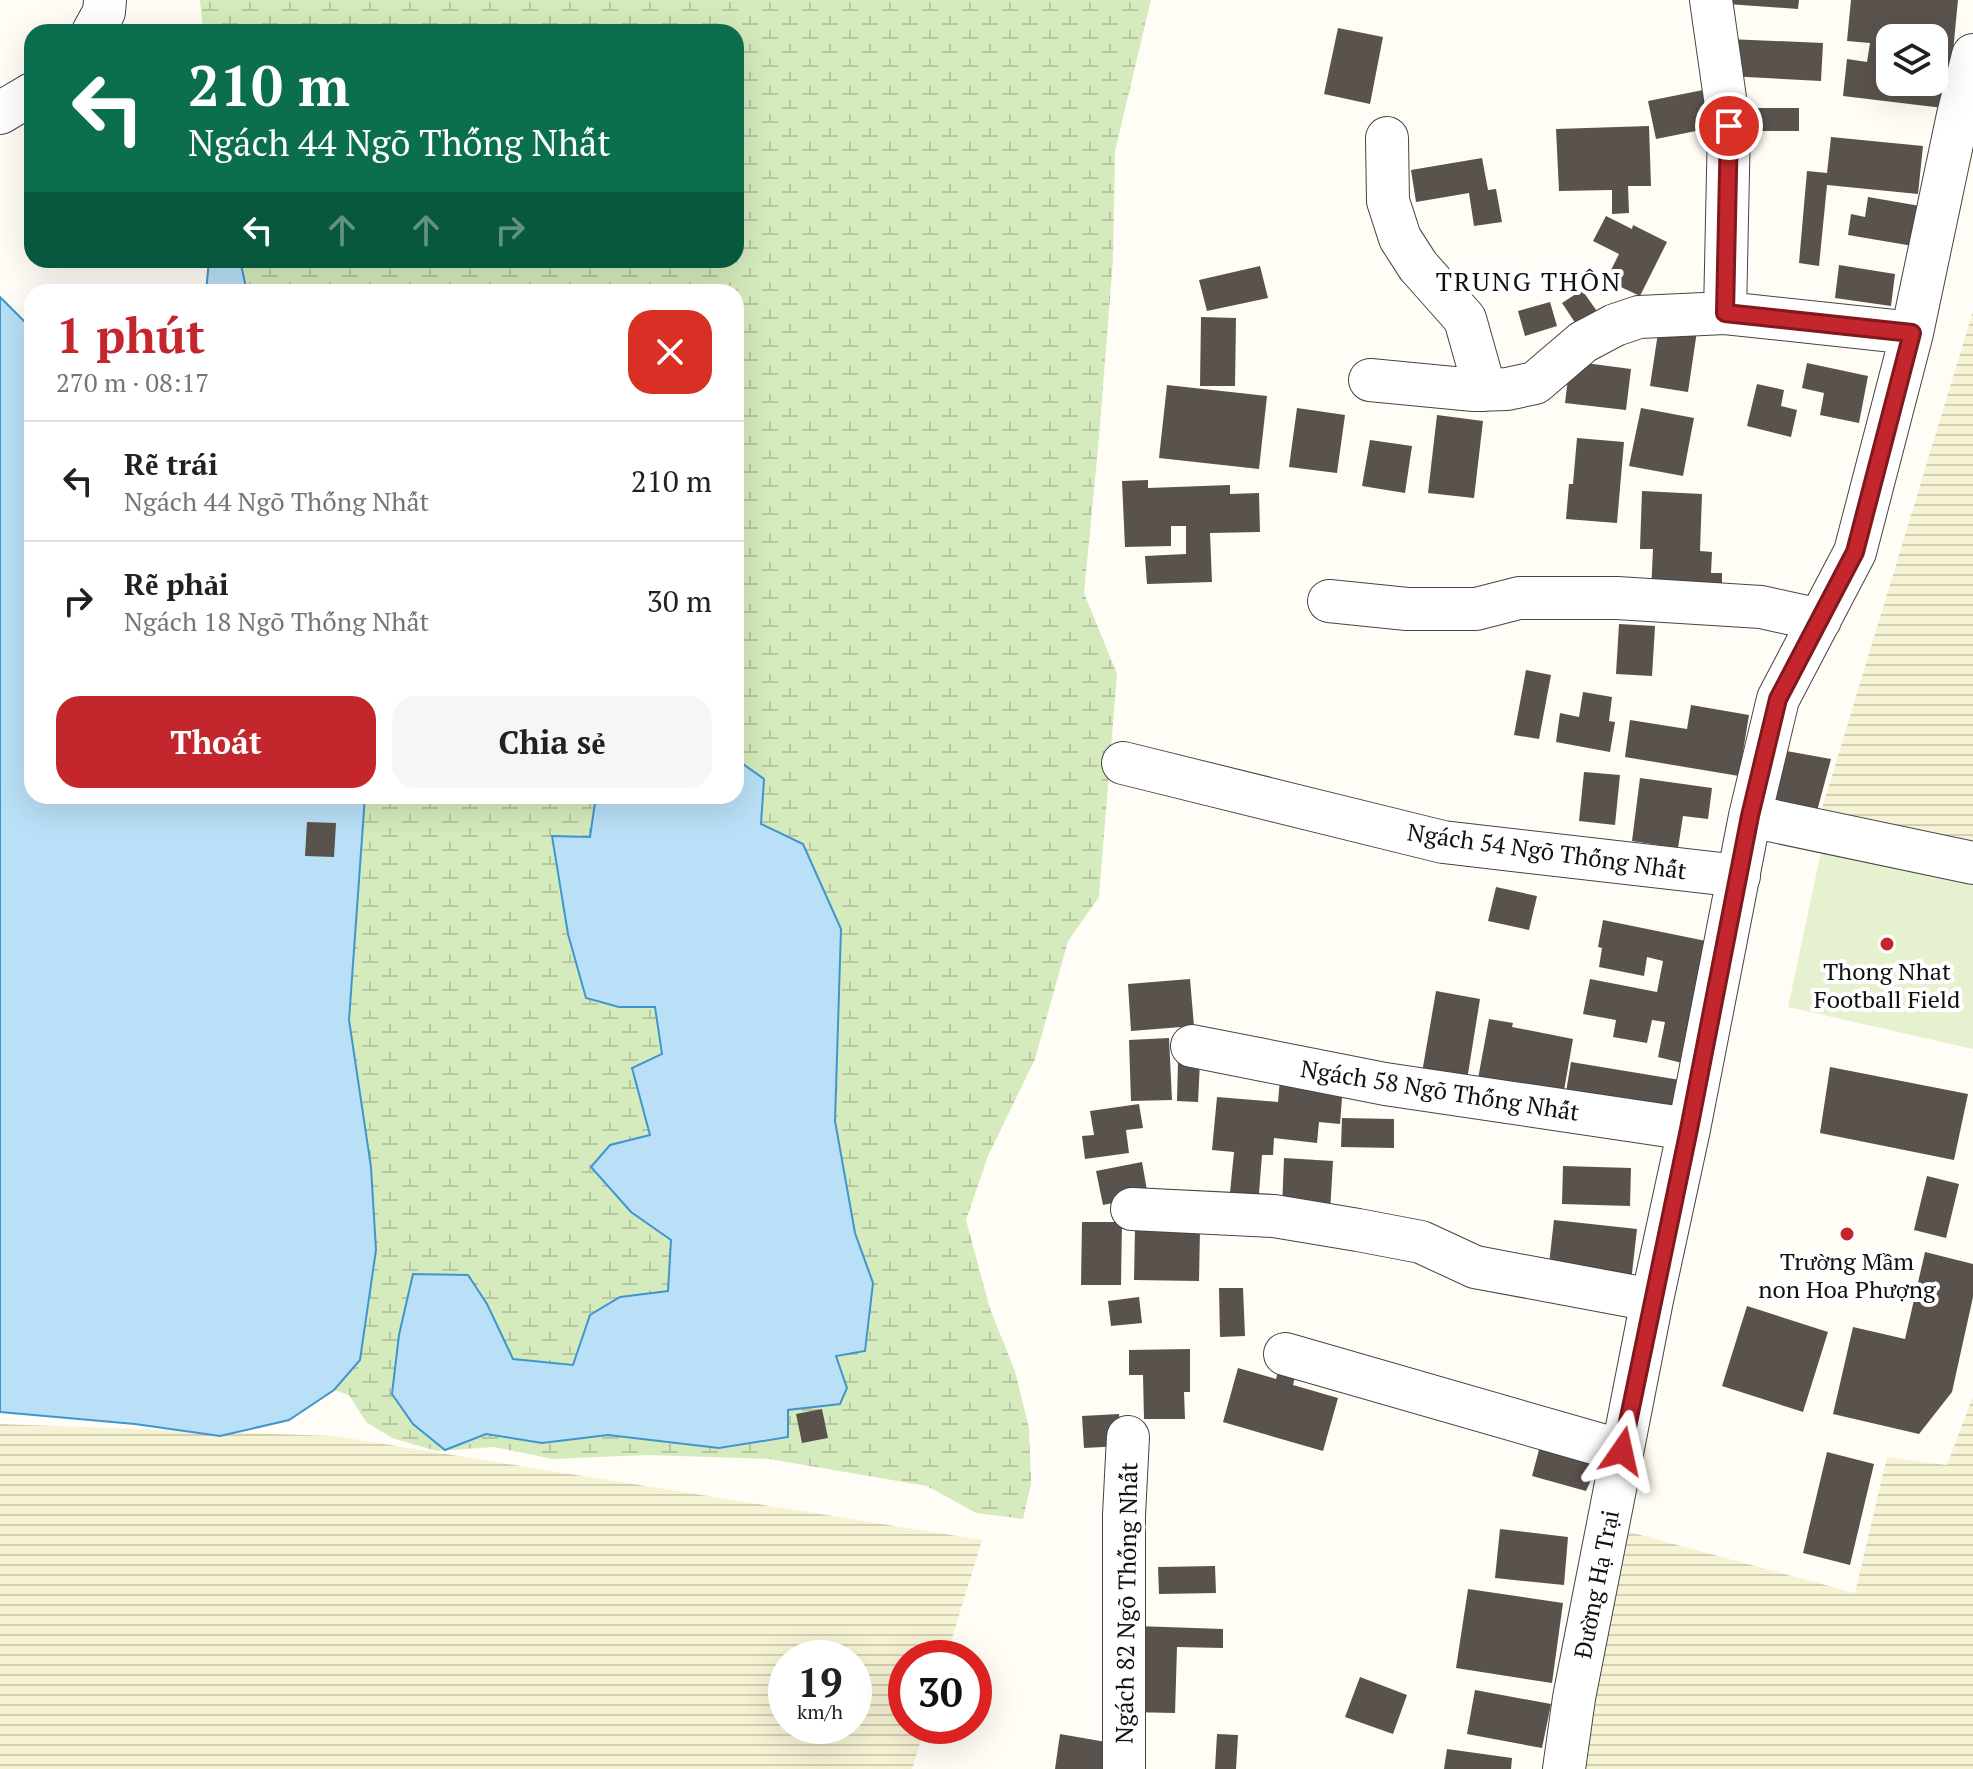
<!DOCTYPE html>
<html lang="vi">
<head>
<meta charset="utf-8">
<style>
	:root { --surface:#fff; --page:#f6f6f6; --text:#202124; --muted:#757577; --line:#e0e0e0; --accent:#c4262e }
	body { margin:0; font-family:"PT Serif",serif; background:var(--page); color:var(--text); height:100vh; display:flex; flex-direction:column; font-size:30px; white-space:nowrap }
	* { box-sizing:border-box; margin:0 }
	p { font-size:26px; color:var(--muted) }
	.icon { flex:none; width:44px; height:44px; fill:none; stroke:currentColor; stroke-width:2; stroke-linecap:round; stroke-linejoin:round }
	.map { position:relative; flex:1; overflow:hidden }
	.sheet { position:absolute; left:24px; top:284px; width:720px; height:520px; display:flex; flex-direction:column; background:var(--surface); border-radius:24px; box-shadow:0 8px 32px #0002 }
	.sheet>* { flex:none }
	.hud { position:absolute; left:24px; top:24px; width:720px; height:244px; border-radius:24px; box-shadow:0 8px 32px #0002; background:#0b6e4f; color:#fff; overflow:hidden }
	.buttons { position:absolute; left:1876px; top:24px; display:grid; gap:16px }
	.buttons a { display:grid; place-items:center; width:72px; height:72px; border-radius:16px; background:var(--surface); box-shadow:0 8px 32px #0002; font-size:40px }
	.speed { position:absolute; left:768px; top:1640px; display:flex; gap:16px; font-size:40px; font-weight:700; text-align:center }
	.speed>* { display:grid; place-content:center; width:104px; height:104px; border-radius:50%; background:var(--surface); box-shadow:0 8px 32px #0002; line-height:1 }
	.speed small { font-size:20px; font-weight:400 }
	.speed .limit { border:12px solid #d22; background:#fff; color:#111 }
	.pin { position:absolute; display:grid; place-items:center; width:68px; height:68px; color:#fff; margin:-34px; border:4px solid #fff; border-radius:50%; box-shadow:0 2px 8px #0007 }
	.me { position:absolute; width:88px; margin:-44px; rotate:11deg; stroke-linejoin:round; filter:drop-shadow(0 0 6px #0008) }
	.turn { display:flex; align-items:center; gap:28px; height:168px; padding:0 32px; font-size:36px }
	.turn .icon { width:104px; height:104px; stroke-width:2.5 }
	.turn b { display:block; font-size:56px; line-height:68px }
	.lanes { display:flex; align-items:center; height:76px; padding:0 32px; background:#0003; justify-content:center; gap:40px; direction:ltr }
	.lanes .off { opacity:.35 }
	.round { display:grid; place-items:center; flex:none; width:84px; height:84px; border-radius:24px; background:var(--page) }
	.summary { display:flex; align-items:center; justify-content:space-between; height:136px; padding:0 32px }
	h1 { font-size:48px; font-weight:600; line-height:60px; color:var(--accent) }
	.action { display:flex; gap:16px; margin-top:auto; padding:16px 32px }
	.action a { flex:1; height:92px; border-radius:24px; background:var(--accent); color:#fff; font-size:32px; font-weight:600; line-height:92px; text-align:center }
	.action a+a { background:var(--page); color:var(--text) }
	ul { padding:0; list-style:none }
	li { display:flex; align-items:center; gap:24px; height:120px; padding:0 32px; border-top:2px solid var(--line) }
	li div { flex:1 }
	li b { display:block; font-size:30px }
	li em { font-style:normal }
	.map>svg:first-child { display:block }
</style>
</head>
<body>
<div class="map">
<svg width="1973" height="1769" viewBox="0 0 1973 1769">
	<defs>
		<pattern id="farmland-rules" width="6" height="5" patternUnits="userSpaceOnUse" patternTransform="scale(2)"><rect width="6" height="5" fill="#f6f3d4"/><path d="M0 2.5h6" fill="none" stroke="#d2cfb5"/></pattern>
		<pattern id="wetland-marsh" width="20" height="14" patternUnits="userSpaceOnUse" patternTransform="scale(2)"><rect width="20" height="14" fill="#d5ebbd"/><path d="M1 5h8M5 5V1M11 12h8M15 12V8" fill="none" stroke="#b6c8a1"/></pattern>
	</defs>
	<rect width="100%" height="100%" fill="#fffdf5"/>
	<!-- farmland -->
	<path fill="url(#farmland-rules)" fill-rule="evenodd" d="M1973,311V855L1817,825Z
		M1973,1396V1769H1583L1618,1529L1855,1593L1887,1457L1947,1465Z
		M0,1424L334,1436L982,1540L946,1658H906V1726H925L912,1769H0ZM786,1658H854V1726H786Z"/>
	<!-- wetland -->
	<path fill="url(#wetland-marsh)" d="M200,0H1151L1115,151L1113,259L1099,438L1084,593L1117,674L1099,897L1068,941L1035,1059L988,1156L966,1220L990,1309L1015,1371L1029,1428L1031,1484L1023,1519L976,1513L927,1486L769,1459L647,1455L553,1459L494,1447L436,1451L392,1438L366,1422L349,1395L334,1390L360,1360L376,1250L371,1167L349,1020L365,796H596L590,837H552L619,1007H655L662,1054L632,1068L650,1135L610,1145L631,1212L671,1240L668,1291L620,1297L590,1314L574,1365L513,1359L487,1304L413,1274L399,1335L392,1393L445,1450L486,1434L542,1443L787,1410L846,1388L835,1356L873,1283L855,1233L835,1121L836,1028L803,844L761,824L764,780L736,759V292H247L240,260H736V32H203Z"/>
	<!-- pitch -->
	<path fill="#e6f2cf" d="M1822,847L1973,881V1049L1788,1007Z"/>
	<!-- water -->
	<path fill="#b9e0f7" stroke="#3f96cf" stroke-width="2" d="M209,260H240L247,292H206Z
		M0,297L32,329V796H365L349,1020L371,1167L376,1250L360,1360L334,1390L289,1420L220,1436L135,1424L0,1412Z
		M736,759L764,779L761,824L803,844L841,929L835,1121L855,1233L873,1283L865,1351L836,1356L847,1388L840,1404L788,1410V1437L719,1448L608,1435L542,1443L486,1434L445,1450L413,1424L392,1394L399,1335L413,1274L468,1275L487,1304L513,1359L573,1365L590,1315L620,1297L668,1291L671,1240L631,1212L591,1167L610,1145L650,1135L632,1068L662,1054L655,1007H619L586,998L568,934L552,836L590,837L596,796H736Z"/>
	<!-- building -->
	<path fill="#5a524d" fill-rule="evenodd" d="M1727,0H1799L1798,9L1727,4Z
		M1851,0H1958L1951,72L1943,108L1843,96L1847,59L1867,62L1870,43L1847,41ZM1890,38H1934V82H1890Z
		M1338,28L1383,37L1370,104L1324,94Z
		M1728,39L1823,43L1821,81L1727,76Z
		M1708,89L1716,127L1656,139L1648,101Z
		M1736,108H1799V131H1737Z
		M1649,126L1651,186H1628L1629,213L1612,214V190L1559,191L1556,129Z
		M1831,137L1923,146L1918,194L1827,185L1819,266L1799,263L1807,171L1827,173Z
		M1482,158L1488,190L1496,189L1502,222L1474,226L1469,193L1416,202L1411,170Z
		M1868,197L1920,206L1913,246L1848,235L1851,214L1865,217Z
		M1606,216L1632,229L1633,225L1667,242L1640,296L1606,280L1619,254L1593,241Z
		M1839,265L1895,274L1891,306L1835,298Z
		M1260,266L1268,298L1207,311L1199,280Z
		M1582,290L1599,314L1578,327L1562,303Z
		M1550,302L1557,326L1525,336L1518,311Z
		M1201,317L1236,318L1235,386H1200Z
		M1659,326L1697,331L1688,392L1650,386Z
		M1570,361L1631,369L1626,410L1565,403Z
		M1807,363L1868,376L1859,423L1820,415L1824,393L1802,388Z
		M1757,384L1784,390L1781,406L1797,410L1791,437L1747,426Z
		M1167,385L1267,396L1259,469L1159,458Z
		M1297,408L1345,415L1337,473L1289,467Z
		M1641,408L1694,418L1683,476L1629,466Z
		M1437,415L1483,421L1474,498L1428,493Z
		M1577,438L1624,442L1617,523L1566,519L1569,484H1573Z
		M1370,440L1412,446L1405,493L1362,486Z
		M1148,480V488L1230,485V494L1259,493L1260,532L1210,533L1212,582L1147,584L1145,556L1186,554V526H1171V546L1125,547L1122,481Z
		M1642,491L1702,494L1700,551L1712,552L1711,573H1722V595L1651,592L1653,549H1640Z
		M1619,624L1655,626L1652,676L1616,674Z
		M1526,670L1551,675L1539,739L1514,735Z
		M1583,692L1612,697L1609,721L1615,722L1610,752L1556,742L1560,713L1579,717Z
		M1691,705L1749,715L1739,776L1625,757L1630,720L1687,729Z
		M1775,749L1831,759L1813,826L1761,814Z
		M1584,772L1620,775L1615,825L1579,821Z
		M1640,778L1712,788L1708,819L1683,816L1678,848L1632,841Z
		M307,822L336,823L334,857L305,856Z
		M1496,887L1537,896L1529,930L1488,921Z
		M1603,920L1706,941L1682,1063L1658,1057L1665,1022L1652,1020L1647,1043L1613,1037L1616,1020L1583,1014L1590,979L1657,992L1663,961L1647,957L1644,976L1599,967L1602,948L1598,947Z
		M1190,979L1194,1026L1131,1031L1128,984Z
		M1436,991L1480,999L1467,1080L1422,1073Z
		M1489,1019L1513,1023L1512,1027L1573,1039L1563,1096L1477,1084Z
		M1169,1038L1172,1100L1131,1101L1129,1040Z
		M1178,1061L1200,1062L1198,1102L1177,1101Z
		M1571,1062L1680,1080L1676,1111L1566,1092Z
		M1830,1067L1968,1094L1954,1160L1820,1133Z
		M1280,1079L1343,1085L1340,1124L1319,1122L1317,1143L1274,1138L1273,1155H1262L1258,1206L1229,1203L1234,1152L1212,1150L1217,1097L1278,1102Z
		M1139,1104L1143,1128L1126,1130L1129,1153L1085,1159L1082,1136L1094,1135L1090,1111Z
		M1342,1118L1394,1119V1148L1341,1147Z
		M1284,1158L1333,1161L1330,1212L1282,1208Z
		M1142,1162L1148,1196L1103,1205L1096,1171Z
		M1563,1166L1631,1168L1630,1206L1562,1204Z
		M1927,1176L1959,1184L1946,1238L1914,1230Z
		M1554,1220L1637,1229L1631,1282L1548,1273Z
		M1082,1222H1122L1121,1285H1081Z
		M1135,1228L1200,1229L1199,1281L1134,1280Z
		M1925,1252L1973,1264V1297L1952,1392L1919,1434L1833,1414L1853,1327L1905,1339Z
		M1219,1288H1243L1245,1336L1220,1337Z
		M1139,1297L1142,1323L1111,1326L1108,1301Z
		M1747,1306L1828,1332L1803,1412L1722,1386Z
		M1190,1349V1392H1184L1185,1419H1144L1143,1375H1129V1350Z
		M1281,1360L1298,1365L1293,1385L1338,1398L1323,1451L1223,1422L1238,1368L1276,1379Z
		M822,1409L828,1438L802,1443L796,1414Z
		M1119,1414L1122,1446L1084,1448L1082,1416Z
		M1540,1446L1598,1464L1586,1491L1532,1476Z
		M1827,1452L1874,1464L1850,1565L1803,1553Z
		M1500,1529L1568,1537L1564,1585L1495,1578Z
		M1215,1566L1216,1593L1159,1594L1158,1567Z
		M1468,1589L1563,1603L1552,1683L1456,1668Z
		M1136,1626L1223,1629V1648L1177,1647L1175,1713L1129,1712Z
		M1360,1677L1407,1695L1393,1734L1345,1717Z
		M1475,1690L1551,1704L1542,1748L1467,1734Z
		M1060,1734L1112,1743L1109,1769H1055Z
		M1217,1734L1238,1735L1236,1769H1215Z
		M1447,1749L1512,1758L1511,1769H1444Z"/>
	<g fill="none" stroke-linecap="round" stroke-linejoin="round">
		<defs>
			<path id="minor" d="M1711,0L1729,126L1725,313
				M93,32L104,12L105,0
				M0,113L32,94
				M1387,138L1388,201L1400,238L1418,266L1465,319L1485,390
				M1370,380L1474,390L1507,389L1535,383L1583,342L1615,325L1639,317L1725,313L1912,333
				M1329,601L1407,609H1476L1519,598H1617L1761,607L1820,620
				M1123,763L1443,842L1739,876
				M1750,816L1973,863
				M1192,1046L1385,1084L1689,1129
				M1132,1209L1274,1216L1358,1230L1421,1242L1475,1267L1652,1300
				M1285,1354L1622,1451
				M1124,1769V1515L1128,1437
				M1564,1769L1574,1698L1652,1300L1689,1129L1750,816L1778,699L1855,552L1912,333L1958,115L1973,55"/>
		</defs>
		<!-- minor casing -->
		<use href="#minor" stroke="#444" stroke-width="44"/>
		<!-- minor -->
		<use href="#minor" stroke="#fff" stroke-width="42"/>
	</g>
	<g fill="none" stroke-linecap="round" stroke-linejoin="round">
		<defs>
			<path id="route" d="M1622,1451L1689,1129L1750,816L1778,699L1855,552L1912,333L1725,313L1729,126"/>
		</defs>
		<!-- route casing -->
		<use href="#route" stroke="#7f191e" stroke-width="20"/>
		<!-- route -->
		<use href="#route" stroke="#c4262e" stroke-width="14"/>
	</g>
	<!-- markers -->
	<g fill="#c4262e" stroke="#fff" stroke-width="3">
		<circle cx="1887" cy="944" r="8"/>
		<circle cx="1847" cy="1234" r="8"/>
	</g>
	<g text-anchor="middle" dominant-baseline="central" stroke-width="8" stroke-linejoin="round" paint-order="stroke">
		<!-- street labels -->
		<g font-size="24" fill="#111" stroke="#fff">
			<text transform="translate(1547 851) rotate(8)">Ngách 54 Ngõ Thống Nhất</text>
			<text transform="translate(1440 1090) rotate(9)">Ngách 58 Ngõ Thống Nhất</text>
			<text transform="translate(1596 1584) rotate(-79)">Đường Hạ Trại</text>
			<text transform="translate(1126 1603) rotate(-89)">Ngách 82 Ngõ Thống Nhất</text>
		</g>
		<!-- poi labels -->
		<g font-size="24" fill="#111" stroke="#fff">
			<text x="1887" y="971">Thong Nhat<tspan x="1887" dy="28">Football Field</tspan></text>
			<text x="1847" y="1261">Trường Mầm<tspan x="1847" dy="28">non Hoa Phượng</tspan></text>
		</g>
		<!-- neighbourhood labels -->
		<g font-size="26" letter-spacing="2" fill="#111" stroke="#fff">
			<text x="1529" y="281">TRUNG THÔN</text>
		</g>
	</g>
</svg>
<div class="buttons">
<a><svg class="icon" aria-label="layers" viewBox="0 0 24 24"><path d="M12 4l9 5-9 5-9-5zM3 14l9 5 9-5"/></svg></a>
</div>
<div class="speed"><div>19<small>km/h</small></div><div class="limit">30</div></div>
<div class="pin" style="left:1729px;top:126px;background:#d93025"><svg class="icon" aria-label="arrive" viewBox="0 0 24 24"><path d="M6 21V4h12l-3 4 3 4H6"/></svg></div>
<svg class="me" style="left:1622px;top:1451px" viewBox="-20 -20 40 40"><path d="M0-17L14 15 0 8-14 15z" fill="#c4262e" stroke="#fff" stroke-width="4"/></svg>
<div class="hud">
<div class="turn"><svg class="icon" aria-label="left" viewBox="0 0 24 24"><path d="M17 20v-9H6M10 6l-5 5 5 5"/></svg><div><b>210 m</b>Ngách 44 Ngõ Thống Nhất</div></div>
<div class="lanes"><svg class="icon" aria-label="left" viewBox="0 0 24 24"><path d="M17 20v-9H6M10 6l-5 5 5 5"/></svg><svg class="icon off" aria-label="ahead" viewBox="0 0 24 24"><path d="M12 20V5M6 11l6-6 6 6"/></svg><svg class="icon off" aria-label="ahead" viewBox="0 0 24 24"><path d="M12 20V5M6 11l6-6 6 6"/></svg><svg class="icon off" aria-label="right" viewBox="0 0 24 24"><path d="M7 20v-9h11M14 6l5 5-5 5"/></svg></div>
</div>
<section class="sheet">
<div class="summary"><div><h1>1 phút</h1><p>270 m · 08:17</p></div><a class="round" style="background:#d93025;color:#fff"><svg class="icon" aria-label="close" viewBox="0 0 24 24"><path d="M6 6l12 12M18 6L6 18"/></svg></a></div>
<ul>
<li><svg class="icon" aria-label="left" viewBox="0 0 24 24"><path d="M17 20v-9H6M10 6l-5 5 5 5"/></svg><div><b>Rẽ trái</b><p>Ngách 44 Ngõ Thống Nhất</p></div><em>210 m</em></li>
<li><svg class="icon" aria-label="right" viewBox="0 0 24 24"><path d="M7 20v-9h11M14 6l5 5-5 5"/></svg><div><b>Rẽ phải</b><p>Ngách 18 Ngõ Thống Nhất</p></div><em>30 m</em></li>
</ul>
<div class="action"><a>Thoát</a><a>Chia sẻ</a></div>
</section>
</div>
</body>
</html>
